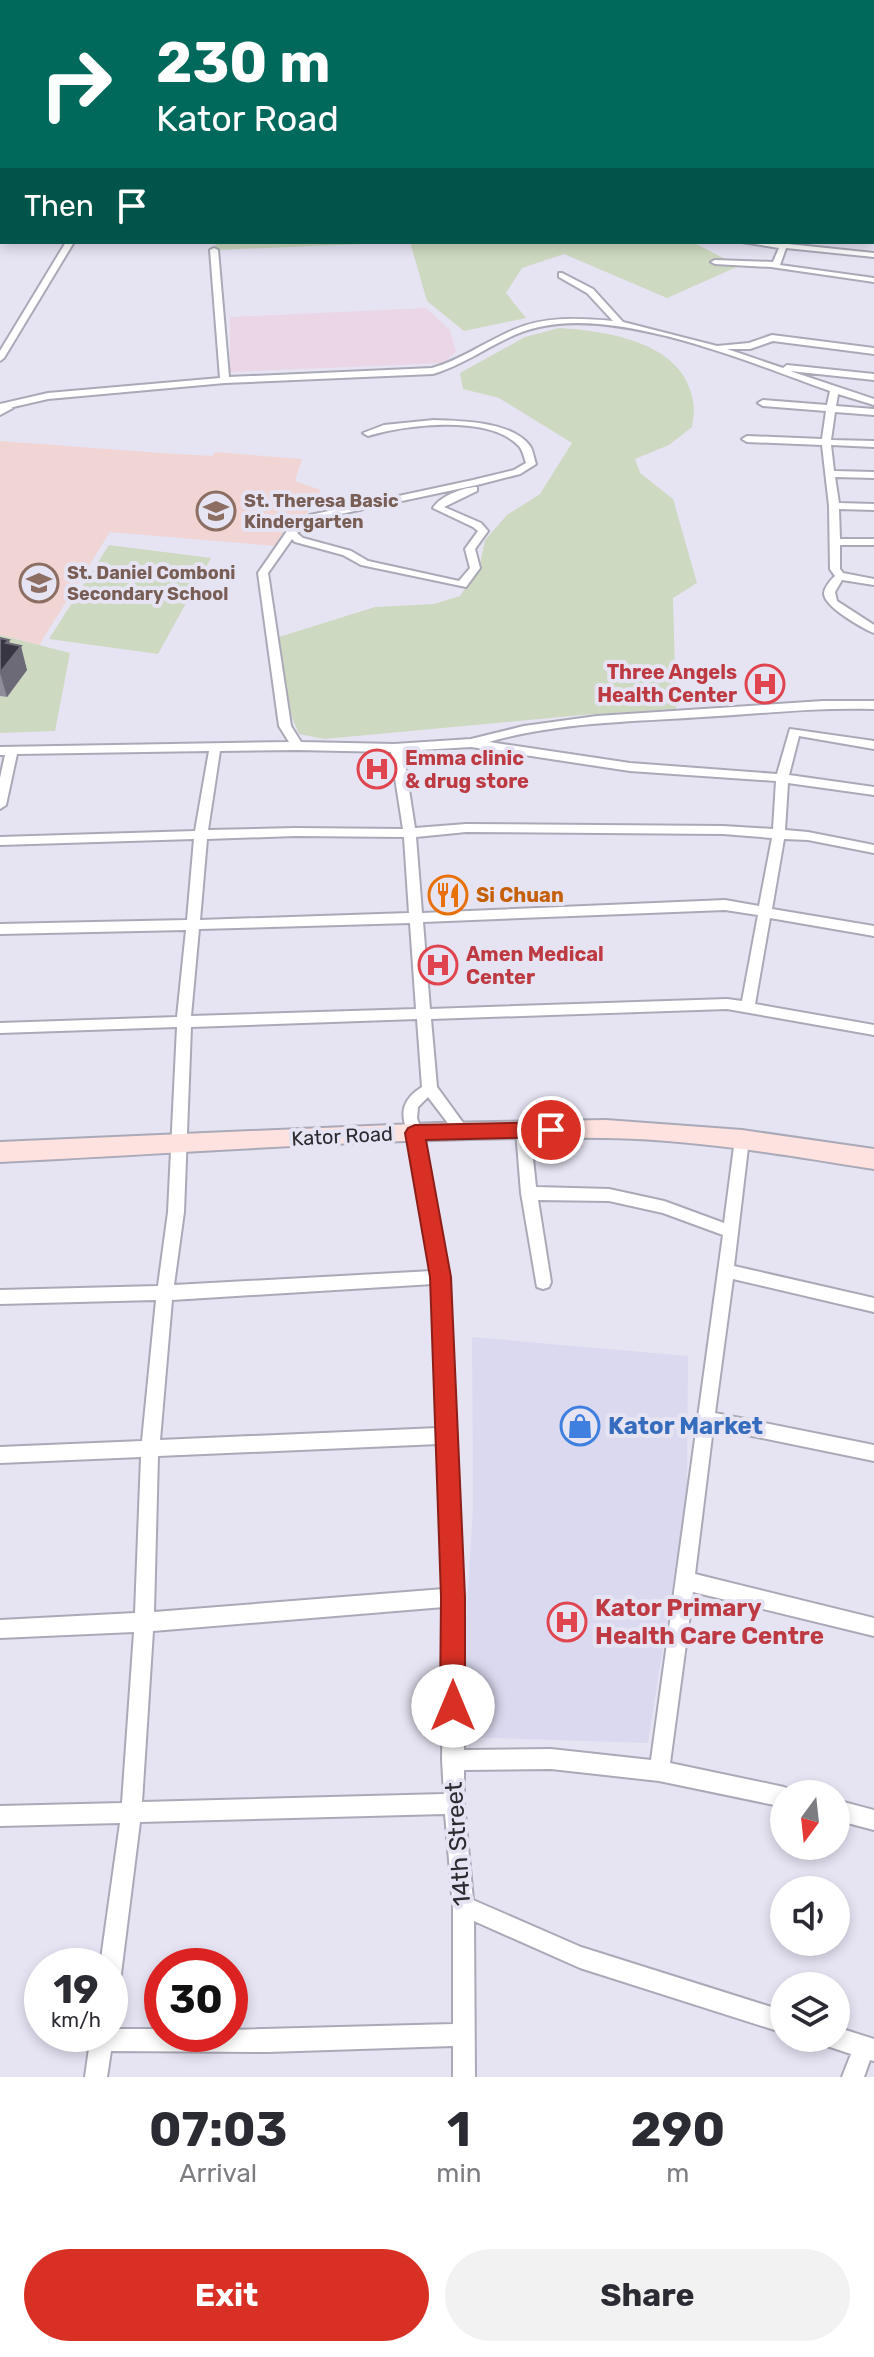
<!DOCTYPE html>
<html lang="en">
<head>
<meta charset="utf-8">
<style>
	:root { --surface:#fff; --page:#f2f2f3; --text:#2b2b33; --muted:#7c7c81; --accent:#d93025 }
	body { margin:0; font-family:Rubik,sans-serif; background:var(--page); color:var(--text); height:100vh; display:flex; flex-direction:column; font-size:30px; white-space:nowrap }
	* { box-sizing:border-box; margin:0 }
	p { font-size:26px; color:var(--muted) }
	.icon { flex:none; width:44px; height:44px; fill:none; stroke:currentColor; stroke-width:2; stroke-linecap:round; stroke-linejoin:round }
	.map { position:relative; height:2077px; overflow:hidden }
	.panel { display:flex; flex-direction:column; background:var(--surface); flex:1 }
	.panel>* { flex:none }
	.top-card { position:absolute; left:0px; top:0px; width:874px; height:244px; box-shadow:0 4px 12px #0003; background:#00695c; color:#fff; overflow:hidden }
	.needle { width:52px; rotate:195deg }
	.controls { position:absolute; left:770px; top:1780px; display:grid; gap:16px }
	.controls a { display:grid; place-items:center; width:80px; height:80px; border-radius:50%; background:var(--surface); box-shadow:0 4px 12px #0003; font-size:40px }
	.speed { position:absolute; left:24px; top:1948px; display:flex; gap:16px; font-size:40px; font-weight:700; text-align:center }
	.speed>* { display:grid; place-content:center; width:104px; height:104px; border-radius:50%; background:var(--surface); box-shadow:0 4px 12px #0003; line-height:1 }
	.speed small { font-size:20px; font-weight:400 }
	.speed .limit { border:12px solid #d22; background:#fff; color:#111 }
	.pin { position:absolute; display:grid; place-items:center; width:68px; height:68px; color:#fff; margin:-34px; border:4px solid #fff; border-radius:50%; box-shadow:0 2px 8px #0007 }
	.me { position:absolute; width:88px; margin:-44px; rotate:0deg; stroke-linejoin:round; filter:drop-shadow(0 0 6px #0008) }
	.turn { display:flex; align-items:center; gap:28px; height:168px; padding:0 24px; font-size:36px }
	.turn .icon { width:104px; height:104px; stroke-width:2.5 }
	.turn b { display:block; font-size:56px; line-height:68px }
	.then { display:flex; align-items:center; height:76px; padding:0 24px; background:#0003; gap:16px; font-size:30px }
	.eta { display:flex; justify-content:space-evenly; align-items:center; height:136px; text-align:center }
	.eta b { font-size:48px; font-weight:700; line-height:56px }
	.primary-button { display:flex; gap:16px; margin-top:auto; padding:16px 24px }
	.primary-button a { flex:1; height:92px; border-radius:48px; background:var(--accent); color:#fff; font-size:32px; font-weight:700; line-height:92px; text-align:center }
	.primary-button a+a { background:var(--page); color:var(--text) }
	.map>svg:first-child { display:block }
</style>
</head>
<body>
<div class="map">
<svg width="874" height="2077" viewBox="0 0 874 2077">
	<rect width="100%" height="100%" fill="#e6e4f3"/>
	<!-- built -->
	<path fill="#dbd9ef" d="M472,1337L688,1356L687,1496L648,1743L459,1737L473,1507Z"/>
	<!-- industrial -->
	<path fill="#ead6e5" d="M426,308L450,330L456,352L443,363L230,372V317Z"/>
	<!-- education -->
	<path fill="#f0d5d4" d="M0,441L161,453L212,456L215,452L302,459L295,481L321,490L287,547L110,532L39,645L0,635Z"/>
	<!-- green -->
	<path fill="#cdd9c0" d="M215,242H692L739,266L667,298L564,254L522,268L506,293L526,318L464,331L427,301L410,242L216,250Z
		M559,328C607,331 684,342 693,401C695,409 693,419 692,427L669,445L635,459L640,473L673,499L697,583L673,598L676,709L582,715L324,739L299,734L286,703L279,637L375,607L434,604L460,596L479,569L485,540L507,515L540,494L572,443L499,398L463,389L460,373L525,337Z
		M109,545L211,558L158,654L49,639Z
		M0,635L70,653L55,731L0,733V696L7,697L0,661Z"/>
	<!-- water -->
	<path fill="#9db5ca" stroke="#7b8c9c" stroke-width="2" d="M141,0H460L137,2Z"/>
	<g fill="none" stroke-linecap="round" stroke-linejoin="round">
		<defs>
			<path id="minor" d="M740,0H746L739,2Z
				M848,0H854V2H848Z
				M872,5H874V9H872Z
				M872,18H874V22H872Z
				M872,31L874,32V36L872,35Z
				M872,44L874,45V49L872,48Z
				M872,59H874V63H872Z
				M872,73H874V77H872Z
				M872,89H874V93H872Z
				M872,103H874V108H872Z
				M872,120H874V125H872Z
				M872,137H874V141H872Z
				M872,154H874V159H872Z
				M872,172H874V176H872Z
				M872,191H874V196H872Z
				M872,211H874V215H872Z
				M872,230H874V235H872Z
				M66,242H74L4,358L0,361V351Z
				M742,242H789L788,244L874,253V257L786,248L780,265L874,278V282L771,267L715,264L711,262L715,260L773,262L779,248Z
				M214,248L218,250L229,377L432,368C461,360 485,342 513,330C545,316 579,318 613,321L587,293L559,277V273H562L593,289L623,322L717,346L749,343L772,335L874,348V354L773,341L750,349H727L783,368L787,365L874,374V380L790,371L874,399V405L838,394L836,406L874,409V415L835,412L831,440L874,441V447L831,445L834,471L874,472V478L835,477L839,503L874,504V510L839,509L840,539H874V545H840V569L843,573L874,579V585L842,580L835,592L837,601L874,625V633C862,628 823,606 824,593C825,586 831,580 835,576L830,569L829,506L822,445L747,442L742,439L747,436L822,439L826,411L763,406L758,403L763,400L827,405L830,391C751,363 622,308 539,327C501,335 471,363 433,374L225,383L48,399L0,410V404L48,393L220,378L210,250Z
				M434,420C460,421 512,421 530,446C533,450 534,459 536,464L520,474L477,485L317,519L297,533L303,538L351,551L368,561L459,581L470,568L465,549L478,531L473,527L433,508C440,496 464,487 477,487V491L444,507L481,523L488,531L475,549L480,568L466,587L361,565L343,555L295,542L292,539L268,573L291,726L301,742L394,744L471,739L524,726L597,716L823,701H874V709C816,707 759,714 702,717C630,722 558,722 489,742L630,763L777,774L790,729L874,741V749L799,736L789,775L874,787V795L788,783L785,830L808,832L874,845V853L808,840L784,839L772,909L874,926V936L770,918L755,1004L874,1025V1035L727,1009L431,1019L437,1087L469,1131L467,1135H457L428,1097L418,1107L417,1118L422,1133L449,1277L462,1597L464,1750L551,1749L651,1760L723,1235L663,1213L609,1201L538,1200L551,1282L549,1287L543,1289L537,1287L521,1193L516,1130L518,1126H528L530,1130L536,1187L609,1189L664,1201L724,1223L735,1139L737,1135L742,1133L747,1135L749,1139L734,1266L874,1298V1312L733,1279L715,1413L874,1445V1461L713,1428L695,1574L874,1618V1636L693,1592L670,1763L784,1787L791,1790L793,1794H784V1807L659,1781L551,1769L464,1770V1804L473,1900L581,1947L784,2011V2033L580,1968L474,1921L475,2077H453V2046L268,2052L111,2051L107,2077H85L91,2034H110V2027L111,2029H162V2034H230V2030L453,2024V1906L445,1814L140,1822L121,1974L118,1982L110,1985V1966H100L120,1823L0,1826V1806L122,1803L134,1632L0,1638V1620L135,1613L141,1457L0,1463V1447L142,1441L156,1300L0,1304V1290L158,1286L168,1212L177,1027L0,1033V1023L177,1017L186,930L0,934V924L187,920L194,839L0,845V837L195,831L209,751L17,754L6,805L0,809V778L5,755H0V747L289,742L279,726L258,573L287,531L310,515L473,480L514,470L526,463C524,457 523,451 519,446C488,414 406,425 368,436L363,433L384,425ZM471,747L630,771L776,781L773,829L723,826L466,824L415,828L403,751ZM297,750L391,752L403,829L295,828L208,830L220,751ZM466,832L723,834L772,838L759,906L725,900L422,913L416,837ZM295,836L404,837L409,913L200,920L207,839ZM725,910L758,915L742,1001L727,999L430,1009L423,922ZM410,923L416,1009L191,1016L199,929ZM417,1019L422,1087C403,1099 399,1112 408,1133L432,1271L174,1285L184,1212L191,1027ZM433,1284L438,1428L160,1440L172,1300ZM439,1444L444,1589L154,1612L158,1456ZM444,1607L442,1760L444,1794L142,1802L153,1631Z
				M836,1800L874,1810V1830L836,1820Z
				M836,2027L874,2039V2061L870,2060L864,2077H842L851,2054L827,2046L824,2038H836Z"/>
			<path id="tertiary" d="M7,405L13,408L0,415V407Z"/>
			<path id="secondary" d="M606,1120L742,1130L874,1149V1169C785,1155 694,1139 604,1138C403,1136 201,1152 0,1162V1142L437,1123Z"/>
		</defs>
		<!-- minor casing -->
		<use href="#minor" stroke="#aaa9b7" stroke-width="4"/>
		<!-- tertiary casing -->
		<use href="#tertiary" stroke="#aaa9b7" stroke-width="4"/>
		<!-- secondary casing -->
		<use href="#secondary" stroke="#aaa9b7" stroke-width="4"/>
		<!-- minor -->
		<use href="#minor" fill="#fff" fill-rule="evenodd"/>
		<!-- tertiary -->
		<use href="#tertiary" fill="#fff" fill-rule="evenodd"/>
		<!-- secondary -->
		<use href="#secondary" fill="#fee2e0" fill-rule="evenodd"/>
	</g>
	<!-- wall -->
	<path fill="#8f8d9a" d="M0,638L10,644L27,670L7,697L0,696Z"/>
	<!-- shaded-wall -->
	<path fill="#6c6a76" d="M9,640L13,656L21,646L27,670L7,697L0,673L6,643Z"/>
	<!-- building -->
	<path fill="#383641" stroke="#6c6a76" stroke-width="2" d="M0,638L9,640L6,643L21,646L0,673Z"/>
	<!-- route -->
	<path fill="#d93025" stroke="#8d1f18" stroke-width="2" d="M551,1122L557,1124L560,1130L557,1135L551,1137L426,1140L451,1277L465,1597V1706L462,1715L453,1718L444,1715L440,1706L441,1597L430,1277L405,1133L408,1128L415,1125Z"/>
	<!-- icons -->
	<defs>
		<symbol id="school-ring" viewBox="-11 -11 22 22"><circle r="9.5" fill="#e6e4f3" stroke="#8d6e63" stroke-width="1.5"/><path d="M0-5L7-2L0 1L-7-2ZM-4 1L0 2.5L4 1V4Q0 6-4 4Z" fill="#8d6e63"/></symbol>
		<symbol id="hospital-ring" viewBox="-11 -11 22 22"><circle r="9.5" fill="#e6e4f3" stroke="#e0444e" stroke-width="1.5"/><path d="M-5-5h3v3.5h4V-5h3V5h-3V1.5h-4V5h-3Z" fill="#e0444e"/></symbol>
		<symbol id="restaurant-ring" viewBox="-11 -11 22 22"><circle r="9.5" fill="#e6e4f3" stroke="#e8710a" stroke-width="1.5"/><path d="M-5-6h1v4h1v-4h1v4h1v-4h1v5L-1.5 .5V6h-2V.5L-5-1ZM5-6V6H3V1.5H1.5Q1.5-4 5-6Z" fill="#e8710a"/></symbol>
		<symbol id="shop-ring" viewBox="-11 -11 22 22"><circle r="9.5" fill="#e6e4f3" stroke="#3f7fe0" stroke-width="1.5"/><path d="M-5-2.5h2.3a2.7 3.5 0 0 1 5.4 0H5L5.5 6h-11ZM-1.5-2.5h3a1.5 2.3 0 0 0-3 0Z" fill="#3f7fe0"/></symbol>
	</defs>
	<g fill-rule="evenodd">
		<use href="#school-ring" x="194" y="489" width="44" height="44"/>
		<use href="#school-ring" x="17" y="561" width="44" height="44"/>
		<use href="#hospital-ring" x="743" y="662" width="44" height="44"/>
		<use href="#hospital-ring" x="355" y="747" width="44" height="44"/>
		<use href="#restaurant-ring" x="426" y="873" width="44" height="44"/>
		<use href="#hospital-ring" x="416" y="943" width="44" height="44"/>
		<use href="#shop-ring" x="558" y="1404" width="44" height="44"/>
		<use href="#hospital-ring" x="545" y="1600" width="44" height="44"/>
	</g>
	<g text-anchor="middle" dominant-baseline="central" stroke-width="8" stroke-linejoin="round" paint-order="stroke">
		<!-- far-education labels -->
		<g font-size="18" font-weight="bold" fill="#785e54" stroke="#e6e4f3" text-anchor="start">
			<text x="244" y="501">St. Theresa Basic<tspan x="244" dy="21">Kindergarten</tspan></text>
			<text x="67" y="573">St. Daniel Comboni<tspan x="67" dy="21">Secondary School</tspan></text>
		</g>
		<!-- health labels -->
		<g font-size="20" font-weight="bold" fill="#be3a42" stroke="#e6e4f3" text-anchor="start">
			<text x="737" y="672" text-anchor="end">Three Angels<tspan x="737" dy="23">Health Center</tspan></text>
			<text x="405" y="758">Emma clinic<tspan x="405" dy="23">&amp; drug store</tspan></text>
			<text x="466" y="954">Amen Medical<tspan x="466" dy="23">Center</tspan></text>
		</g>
		<!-- food labels -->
		<g font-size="20" font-weight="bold" fill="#c56008" stroke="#e6e4f3" text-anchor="start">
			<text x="476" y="895">Si Chuan</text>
		</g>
		<!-- street labels -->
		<g font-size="20" fill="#2b2b30" stroke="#e6e4f3">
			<text transform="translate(342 1136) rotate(-3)">Kator Road</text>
		</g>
		<!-- near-shop labels -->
		<g font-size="24" font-weight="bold" fill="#366cbe" stroke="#e6e4f3" text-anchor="start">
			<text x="608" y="1426">Kator Market</text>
		</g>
		<!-- near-health labels -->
		<g font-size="24" font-weight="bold" fill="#be3a42" stroke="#e6e4f3" text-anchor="start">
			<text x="595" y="1608">Kator Primary<tspan x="595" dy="28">Health Care Centre</tspan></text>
		</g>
		<!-- near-street labels -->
		<g font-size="24" fill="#2b2b30" stroke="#e6e4f3">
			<text transform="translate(458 1844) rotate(-94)">14th Street</text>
		</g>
	</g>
</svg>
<div class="controls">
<a><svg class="needle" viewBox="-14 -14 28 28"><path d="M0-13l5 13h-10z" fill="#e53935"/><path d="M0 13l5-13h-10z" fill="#7c7c81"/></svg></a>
<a><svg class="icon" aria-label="sound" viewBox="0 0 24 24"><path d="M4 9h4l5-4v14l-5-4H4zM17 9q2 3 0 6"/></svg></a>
<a><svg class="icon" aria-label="layers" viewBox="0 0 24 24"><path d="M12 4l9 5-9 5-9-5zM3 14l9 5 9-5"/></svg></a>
</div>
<div class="speed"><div>19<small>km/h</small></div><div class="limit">30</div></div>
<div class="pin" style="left:551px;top:1130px;background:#d93025"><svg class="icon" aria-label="arrive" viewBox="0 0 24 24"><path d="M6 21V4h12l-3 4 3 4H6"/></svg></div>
<svg class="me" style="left:453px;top:1706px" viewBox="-20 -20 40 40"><circle r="19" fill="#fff"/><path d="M0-13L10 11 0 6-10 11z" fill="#d93025"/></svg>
<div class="top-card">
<div class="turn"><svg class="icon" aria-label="right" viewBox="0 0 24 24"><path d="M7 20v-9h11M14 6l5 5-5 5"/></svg><div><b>230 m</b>Kator Road</div></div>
<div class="then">Then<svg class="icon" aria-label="arrive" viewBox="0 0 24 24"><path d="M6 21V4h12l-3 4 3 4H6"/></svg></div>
</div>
</div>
<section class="panel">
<div class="eta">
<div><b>07:03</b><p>Arrival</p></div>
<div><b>1</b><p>min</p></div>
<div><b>290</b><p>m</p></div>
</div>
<div class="primary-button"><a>Exit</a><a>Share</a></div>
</section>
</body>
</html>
